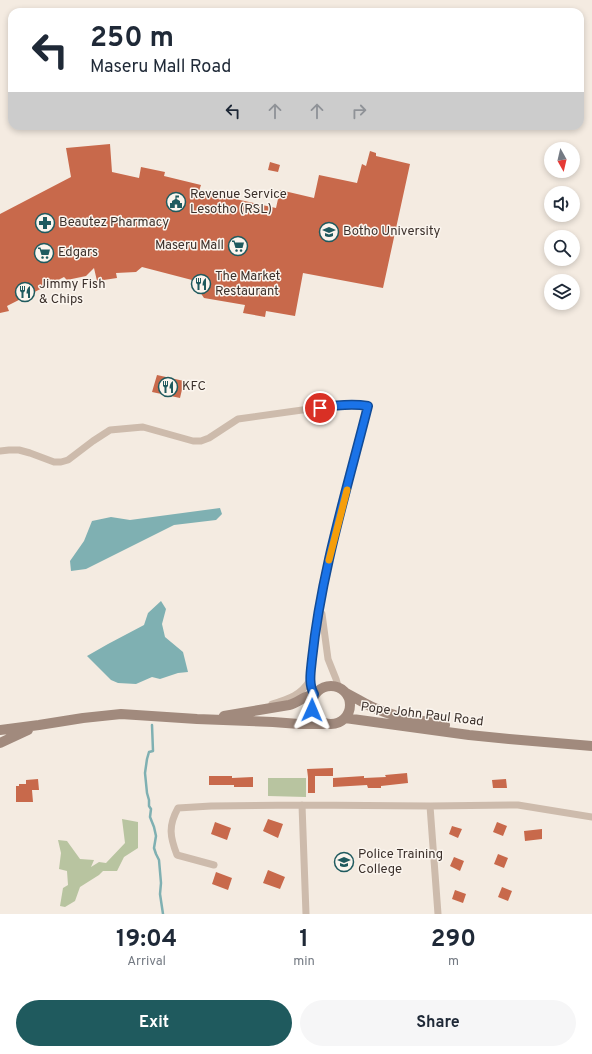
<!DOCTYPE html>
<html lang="en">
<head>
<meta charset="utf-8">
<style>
	:root { --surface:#fff; --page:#f6f6f7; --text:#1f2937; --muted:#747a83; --accent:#1f5a5e }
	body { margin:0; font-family:Overpass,sans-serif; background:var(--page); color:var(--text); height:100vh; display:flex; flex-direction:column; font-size:15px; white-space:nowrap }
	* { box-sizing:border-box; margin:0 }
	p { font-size:13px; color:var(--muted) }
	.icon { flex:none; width:22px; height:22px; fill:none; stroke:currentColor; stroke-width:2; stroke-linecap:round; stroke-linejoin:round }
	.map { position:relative; height:914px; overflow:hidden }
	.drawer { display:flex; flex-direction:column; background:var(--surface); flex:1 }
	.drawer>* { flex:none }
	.top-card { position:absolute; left:8px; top:8px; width:576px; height:122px; border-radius:12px; box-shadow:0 2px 6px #0003; background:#fff; color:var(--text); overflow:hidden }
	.needle { width:26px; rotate:172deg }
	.fabs { position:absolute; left:544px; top:142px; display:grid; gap:8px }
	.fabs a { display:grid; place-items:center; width:36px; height:36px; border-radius:50%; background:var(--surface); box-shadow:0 2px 6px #0003; font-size:20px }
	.pin { position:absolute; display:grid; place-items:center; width:34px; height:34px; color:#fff; margin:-17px; border:2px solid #fff; border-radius:50%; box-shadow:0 1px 4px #0007 }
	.me { position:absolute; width:44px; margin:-22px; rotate:1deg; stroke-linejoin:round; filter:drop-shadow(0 0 3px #0008) }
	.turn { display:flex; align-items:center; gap:14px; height:84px; padding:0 16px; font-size:18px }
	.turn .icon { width:52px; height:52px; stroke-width:2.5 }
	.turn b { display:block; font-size:28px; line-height:34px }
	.lanes { display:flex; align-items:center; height:38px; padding:0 16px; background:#0003; justify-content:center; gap:20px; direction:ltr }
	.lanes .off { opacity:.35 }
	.eta { display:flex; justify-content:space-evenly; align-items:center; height:68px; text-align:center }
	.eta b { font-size:24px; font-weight:700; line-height:28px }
	.button { display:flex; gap:8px; margin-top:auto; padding:8px 16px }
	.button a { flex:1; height:46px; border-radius:24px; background:var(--accent); color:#fff; font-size:16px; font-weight:700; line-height:46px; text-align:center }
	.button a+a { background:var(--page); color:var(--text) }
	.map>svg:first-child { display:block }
</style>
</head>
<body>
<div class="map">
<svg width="592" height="914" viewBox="0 0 592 914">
	<rect width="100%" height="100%" fill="#f4ebe1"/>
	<!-- green -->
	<path fill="#b8c4a0" d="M268,778H306V797L268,796Z
		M122,819L138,822V848L124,857L117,871H103L99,875L80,887L75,901L65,907L60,906L63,888L68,885L67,871L59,869L61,853L58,840L67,841L80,859L94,860L91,867L99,862L106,863L125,843Z"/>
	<!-- water -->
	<path fill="#7fb0b2" d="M220,508L222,514L216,520L174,525L86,569L71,571L70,561L84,541L92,521L111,517L130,520Z
		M161,601L166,609L162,624L165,637L183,652L188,672L178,673L160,679L152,677L136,684L118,683L111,680L87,656L108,644L144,625L148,613Z"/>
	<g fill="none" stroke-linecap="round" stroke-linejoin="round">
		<!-- stream -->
		<path stroke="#7fb0b2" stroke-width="2.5" d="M152,725L153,751L149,752L147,759L145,773L147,793L149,800V806L151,809L150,817L154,827L156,836L154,848L156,854L159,860L161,883L160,894L163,914"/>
	</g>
	<!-- building -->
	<path fill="#c8694b" d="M110,144L112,172L139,178L141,167L165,172L164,176L201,185L199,191L276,208L280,190L314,198L319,175L357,183L362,164L366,166L370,151L376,153V156L410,164L383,288L303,273L295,316L266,311L265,317L243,313L245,305L204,298L192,280L142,267L136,272L116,273L117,278L97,281L94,268L86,276L67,280L64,277L7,306L9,311L0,313V214L71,177L66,148Z
		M270,162L280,165L278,172L268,170Z
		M157,375L184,381L180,398L152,392Z
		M333,768V776H315V793H308V777L307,769Z
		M407,773L408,783L381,786V788H368L367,785L333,787V778L364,776V778L386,777L385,775Z
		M209,776H232V778L253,777V787H234V785H209Z
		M38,779L39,790H32L33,802H16V786H19V784H26V780Z
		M506,779L507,788H493L492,780Z
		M268,819L283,824L278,838L263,831Z
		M215,822L231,828L227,840L211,834Z
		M497,822L507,826L503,836L493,832Z
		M452,826L462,829L458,838L449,834Z
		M542,829V839L525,841L524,831Z
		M498,854L508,858L504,868L494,864Z
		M454,857L464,861L460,871L450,866Z
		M268,870L285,877L280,889L263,883Z
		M216,872L232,878L228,890L212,884Z
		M502,887L512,891L508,901L498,897Z
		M455,890L466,894L463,903L452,899Z"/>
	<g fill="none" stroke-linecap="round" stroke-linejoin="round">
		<!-- minor -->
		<path stroke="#cdbbac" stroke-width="7" d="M0,451L9,450H19L30,453L54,462H61L68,460L93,441L110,430L143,427L193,441H201L209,438L238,419L345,404H356L368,406C347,489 321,573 313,659C311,670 308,684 314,694
			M322,614L328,659L336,679L338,686
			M272,704C289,699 301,695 310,680
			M430,806L438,914
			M214,865L177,855C170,837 168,826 178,808L211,806L302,805
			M306,914L302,805L430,806L518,805L592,817"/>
		<!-- secondary -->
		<path stroke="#a18a7d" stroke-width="10" d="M312 705a19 19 0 1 1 38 0a19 19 0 1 1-38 0Z
			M346,693C358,699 369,707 382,711C402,719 424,721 445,725
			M224,716L289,705C298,703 305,695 313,695
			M345,718L469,735L509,739L592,746
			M0,730L39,725L83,718L121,714L197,719L273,722L299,724H329
			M0,743L28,730"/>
	</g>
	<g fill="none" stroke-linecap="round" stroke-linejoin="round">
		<defs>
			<path id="route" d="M312,710L311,703L314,694C308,684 311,670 312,659C321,573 347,489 368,406C351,403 336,405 320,408"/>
		</defs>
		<!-- route casing -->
		<use href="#route" stroke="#114b97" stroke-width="10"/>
		<!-- route -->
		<use href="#route" stroke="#1a73e8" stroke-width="7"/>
		<!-- slow -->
		<path stroke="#f59e0b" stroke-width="7" d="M329,560L347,490"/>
	</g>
	<!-- icons -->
	<defs>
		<symbol id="civic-ring" viewBox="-11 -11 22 22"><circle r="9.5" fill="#fbf5ee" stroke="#1f5a5e" stroke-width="1.5"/><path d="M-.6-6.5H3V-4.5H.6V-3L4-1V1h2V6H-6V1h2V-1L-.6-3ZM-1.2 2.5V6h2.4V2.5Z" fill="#1f5a5e"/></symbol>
		<symbol id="pharmacy-ring" viewBox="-11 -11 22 22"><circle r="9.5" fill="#fbf5ee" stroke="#1f5a5e" stroke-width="1.5"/><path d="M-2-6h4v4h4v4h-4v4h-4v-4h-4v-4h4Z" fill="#1f5a5e"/></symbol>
		<symbol id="university-ring" viewBox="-11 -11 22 22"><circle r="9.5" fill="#fbf5ee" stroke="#1f5a5e" stroke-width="1.5"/><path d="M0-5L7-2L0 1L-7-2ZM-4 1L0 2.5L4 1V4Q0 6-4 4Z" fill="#1f5a5e"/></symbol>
		<symbol id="supermarket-ring" viewBox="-11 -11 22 22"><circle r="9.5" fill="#fbf5ee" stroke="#1f5a5e" stroke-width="1.5"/><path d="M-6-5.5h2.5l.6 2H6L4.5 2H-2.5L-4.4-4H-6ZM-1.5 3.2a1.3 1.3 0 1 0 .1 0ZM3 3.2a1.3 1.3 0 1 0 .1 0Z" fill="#1f5a5e"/></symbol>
		<symbol id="restaurant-ring" viewBox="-11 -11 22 22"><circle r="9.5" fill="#fbf5ee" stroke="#1f5a5e" stroke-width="1.5"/><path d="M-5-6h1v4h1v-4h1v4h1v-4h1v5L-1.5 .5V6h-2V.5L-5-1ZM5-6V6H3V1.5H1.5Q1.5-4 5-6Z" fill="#1f5a5e"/></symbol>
	</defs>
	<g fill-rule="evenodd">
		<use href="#civic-ring" x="165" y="191" width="22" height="22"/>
		<use href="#pharmacy-ring" x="34" y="212" width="22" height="22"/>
		<use href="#university-ring" x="318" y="221" width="22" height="22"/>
		<use href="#supermarket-ring" x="227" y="235" width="22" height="22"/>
		<use href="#supermarket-ring" x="33" y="242" width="22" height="22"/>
		<use href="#restaurant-ring" x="190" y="273" width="22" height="22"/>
		<use href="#restaurant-ring" x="14" y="281" width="22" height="22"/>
		<use href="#restaurant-ring" x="157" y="376" width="22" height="22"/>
		<use href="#university-ring" x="333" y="851" width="22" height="22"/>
	</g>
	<g text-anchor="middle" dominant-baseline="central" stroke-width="3" stroke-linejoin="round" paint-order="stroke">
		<!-- poi labels -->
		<g font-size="13" fill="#3b302b" stroke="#fbf5ee" text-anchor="start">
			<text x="190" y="195">Revenue Service<tspan x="190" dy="15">Lesotho (RSL)</tspan></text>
			<text x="59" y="223">Beautez Pharmacy</text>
			<text x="343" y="232">Botho University</text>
			<text x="224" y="246" text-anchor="end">Maseru Mall</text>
			<text x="58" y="253">Edgars</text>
			<text x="215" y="277">The Market<tspan x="215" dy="15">Restaurant</tspan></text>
			<text x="39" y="285">Jimmy Fish<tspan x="39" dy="15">&amp; Chips</tspan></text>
			<text x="182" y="387">KFC</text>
			<text x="358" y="855">Police Training<tspan x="358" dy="15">College</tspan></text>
		</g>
		<!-- street labels -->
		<g font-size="13" fill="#3b302b" stroke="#fbf5ee">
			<text transform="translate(422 715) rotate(7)">Pope John Paul Road</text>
		</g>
	</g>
</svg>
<div class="fabs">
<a><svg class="needle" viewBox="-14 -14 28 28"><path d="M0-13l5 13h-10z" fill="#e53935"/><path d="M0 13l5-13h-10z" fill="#747a83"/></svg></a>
<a><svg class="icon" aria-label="sound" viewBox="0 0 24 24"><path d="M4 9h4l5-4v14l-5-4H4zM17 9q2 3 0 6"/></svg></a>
<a><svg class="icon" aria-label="search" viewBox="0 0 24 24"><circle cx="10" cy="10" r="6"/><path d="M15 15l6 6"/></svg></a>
<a><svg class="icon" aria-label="layers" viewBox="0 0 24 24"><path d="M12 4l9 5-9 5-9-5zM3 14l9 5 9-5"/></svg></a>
</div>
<div class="pin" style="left:320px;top:408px;background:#d93025"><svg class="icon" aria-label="arrive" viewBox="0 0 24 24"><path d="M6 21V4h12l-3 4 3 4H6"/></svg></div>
<svg class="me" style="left:312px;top:710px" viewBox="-20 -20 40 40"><path d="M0-17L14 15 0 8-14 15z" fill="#1a73e8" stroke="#fff" stroke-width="4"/></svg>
<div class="top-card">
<div class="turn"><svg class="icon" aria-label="left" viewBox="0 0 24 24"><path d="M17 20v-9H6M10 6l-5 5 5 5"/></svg><div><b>250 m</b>Maseru Mall Road</div></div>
<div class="lanes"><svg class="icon" aria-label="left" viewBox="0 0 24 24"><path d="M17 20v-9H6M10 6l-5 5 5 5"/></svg><svg class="icon off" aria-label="ahead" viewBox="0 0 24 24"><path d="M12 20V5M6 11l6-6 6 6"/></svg><svg class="icon off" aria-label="ahead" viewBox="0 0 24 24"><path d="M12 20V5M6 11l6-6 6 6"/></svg><svg class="icon off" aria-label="right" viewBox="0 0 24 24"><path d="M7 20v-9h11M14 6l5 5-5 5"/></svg></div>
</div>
</div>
<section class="drawer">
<div class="eta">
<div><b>19:04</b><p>Arrival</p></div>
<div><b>1</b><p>min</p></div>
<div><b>290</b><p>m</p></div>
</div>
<div class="button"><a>Exit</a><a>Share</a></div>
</section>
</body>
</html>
